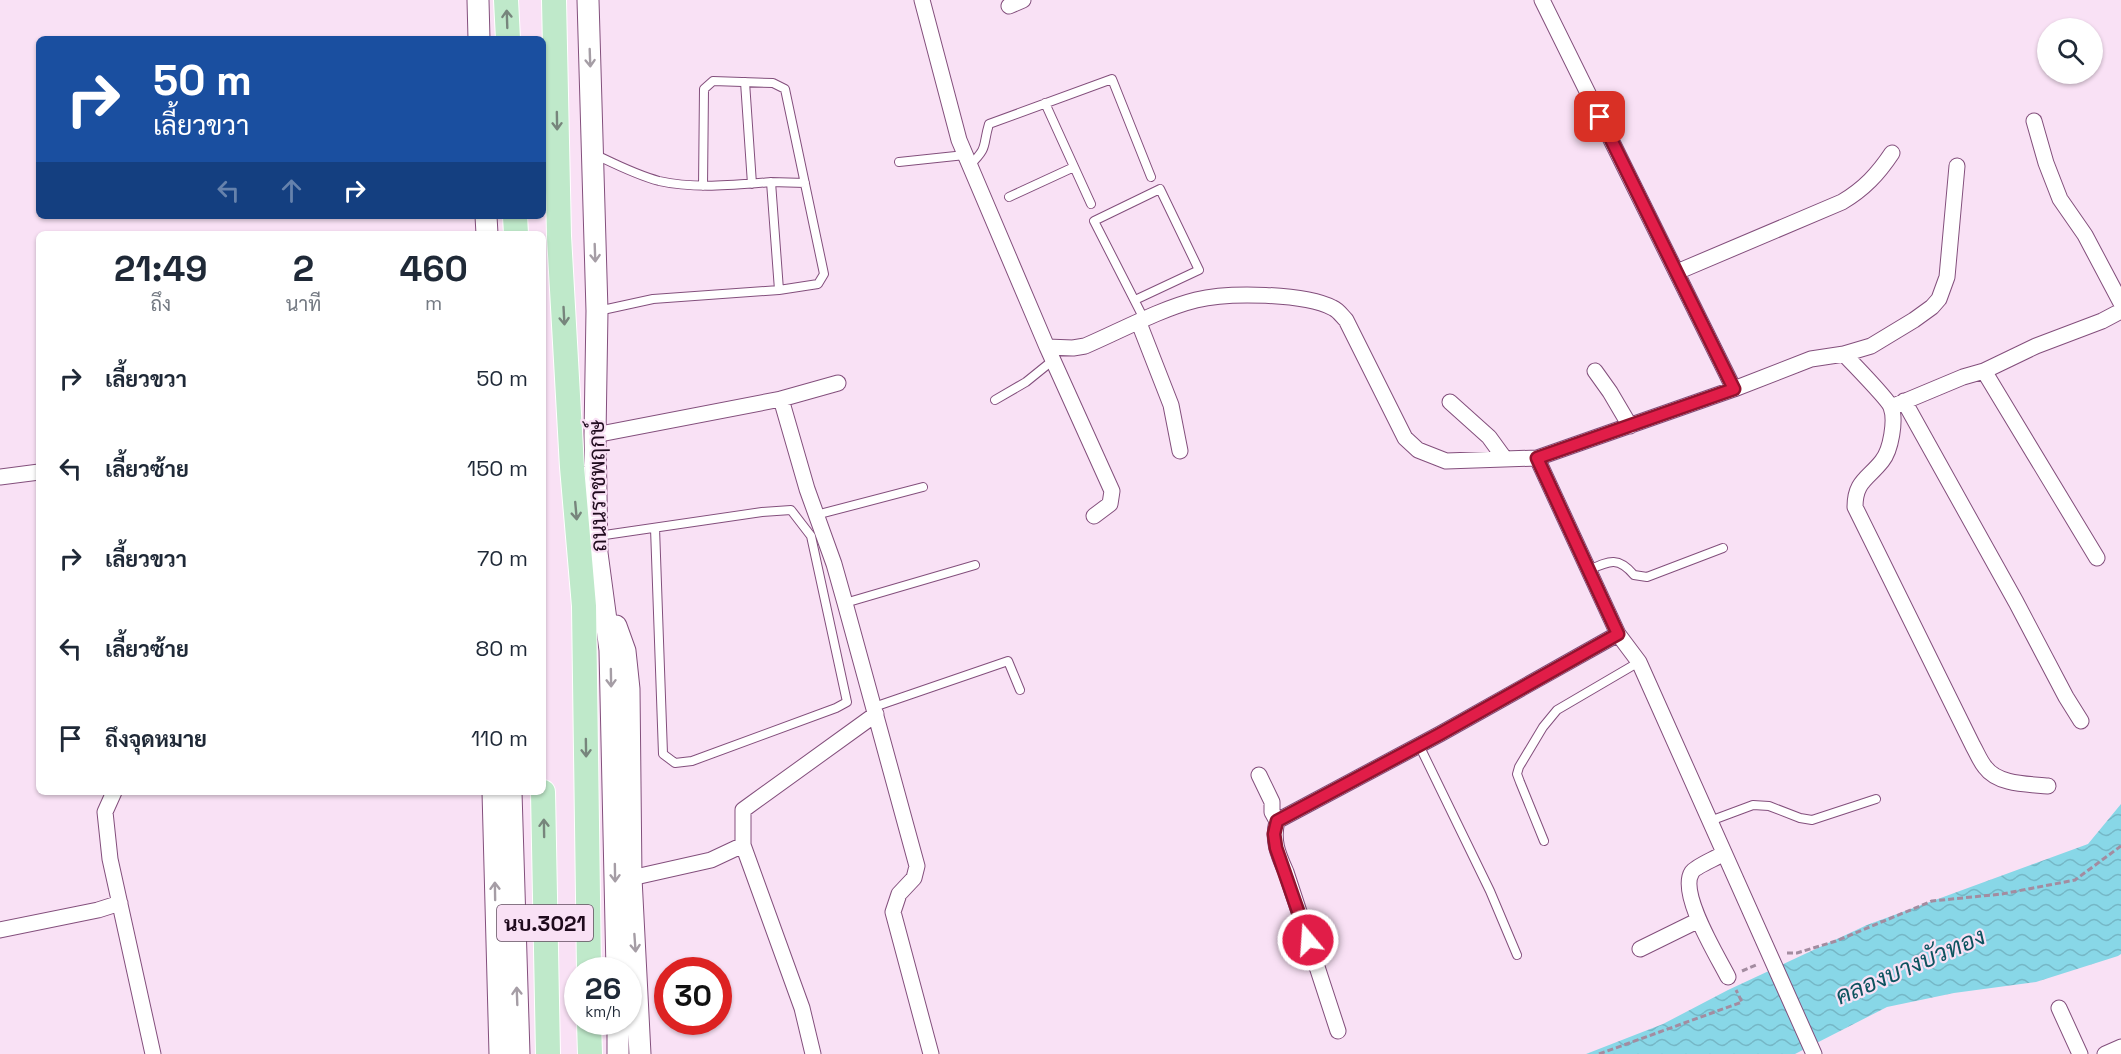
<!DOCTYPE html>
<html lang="th">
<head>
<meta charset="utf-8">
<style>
	:root { --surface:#fff; --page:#f6f6f7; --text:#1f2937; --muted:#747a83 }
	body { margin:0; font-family:"Space Grotesk",Sarabun,sans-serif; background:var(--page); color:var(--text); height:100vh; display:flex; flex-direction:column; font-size:22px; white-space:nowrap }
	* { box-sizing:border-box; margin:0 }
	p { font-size:20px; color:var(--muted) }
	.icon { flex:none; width:33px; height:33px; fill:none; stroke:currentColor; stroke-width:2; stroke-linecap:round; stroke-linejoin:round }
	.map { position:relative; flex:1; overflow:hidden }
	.details { position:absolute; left:36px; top:231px; width:510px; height:564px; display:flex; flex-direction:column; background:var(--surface); border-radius:9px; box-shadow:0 2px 4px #0004 }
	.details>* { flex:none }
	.hud { position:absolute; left:36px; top:36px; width:510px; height:183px; border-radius:9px; box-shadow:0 2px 4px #0004; background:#1a4fa0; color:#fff; overflow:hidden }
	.controls { position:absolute; left:2037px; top:18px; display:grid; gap:12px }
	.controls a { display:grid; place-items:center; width:66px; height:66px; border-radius:50%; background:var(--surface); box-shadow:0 2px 4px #0004; font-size:30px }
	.speed { position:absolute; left:564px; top:957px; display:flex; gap:12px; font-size:30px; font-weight:700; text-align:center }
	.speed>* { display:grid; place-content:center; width:78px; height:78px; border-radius:50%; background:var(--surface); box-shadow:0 2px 4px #0004; line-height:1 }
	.speed small { font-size:15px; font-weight:400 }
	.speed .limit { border:9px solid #d22; background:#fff; color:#111 }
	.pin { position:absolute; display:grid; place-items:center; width:51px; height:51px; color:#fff; margin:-26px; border-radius:12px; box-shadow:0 3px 9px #0006 }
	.me { position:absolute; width:66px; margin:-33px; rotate:342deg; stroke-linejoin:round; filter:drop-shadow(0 0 4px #0008) }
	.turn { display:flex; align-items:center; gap:21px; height:126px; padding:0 18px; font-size:27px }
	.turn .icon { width:78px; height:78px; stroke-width:2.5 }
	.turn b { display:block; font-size:42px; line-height:51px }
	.lanes { display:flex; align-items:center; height:57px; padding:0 18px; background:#0003; justify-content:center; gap:30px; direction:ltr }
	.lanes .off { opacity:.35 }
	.eta { display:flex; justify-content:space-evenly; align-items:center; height:102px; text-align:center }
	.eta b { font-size:36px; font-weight:700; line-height:42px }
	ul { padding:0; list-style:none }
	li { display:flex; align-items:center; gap:18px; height:90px; padding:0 18px }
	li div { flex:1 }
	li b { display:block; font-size:22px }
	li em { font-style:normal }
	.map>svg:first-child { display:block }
</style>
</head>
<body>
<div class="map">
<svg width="2121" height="1054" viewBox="0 0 2121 1054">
	<defs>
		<pattern id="water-waves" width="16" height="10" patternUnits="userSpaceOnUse" patternTransform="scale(1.5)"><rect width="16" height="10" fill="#88d7e7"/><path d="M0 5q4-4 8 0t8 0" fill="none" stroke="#75b7c6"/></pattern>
	</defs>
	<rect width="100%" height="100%" fill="#f9e1f5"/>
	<!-- water -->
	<path fill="url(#water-waves)" d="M2121,804V954L2118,956L2036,982L1954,993L1887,1007L1795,1054H1586L1663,1024L1728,990L1867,925L2088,844Z"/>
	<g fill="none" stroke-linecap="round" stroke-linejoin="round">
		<defs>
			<path id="lane" d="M745,82L752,184
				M1045,103L1091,204
				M594,154C615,164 636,175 659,181C694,189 735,185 771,182L779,290L653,299L598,311
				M899,162L965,155
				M970,165C989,146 982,147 989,124L1112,79L1151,177
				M771,182L805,183
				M703,186L704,89L713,81L773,83L785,89L824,274L818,284L779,290
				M1009,197L1074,167
				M1135,300L1199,270L1160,189L1094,221L1144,319
				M995,400L1026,382L1052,361
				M816,515L923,487
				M598,536L762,512L791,510L811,536L847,702L836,708L692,761L675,763L663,754L655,528
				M1589,570C1609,561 1618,556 1634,575L1647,577L1723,548
				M845,603L975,565
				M874,707L1008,661L1020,690
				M1419,745L1490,891L1517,955
				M1710,821L1753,805L1769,806L1800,818L1812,820L1876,799
				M1544,841L1520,782L1517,774L1519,767L1543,727L1557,710L1639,662"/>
			<path id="street" d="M922,0L959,140L1047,347L1073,348L1085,346C1120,331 1160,309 1196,300C1228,292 1304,293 1333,308C1338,310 1342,316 1346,320L1405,438L1418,450L1446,461L1537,458L1734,389L1811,359L1844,354L1871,346L1914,320L1932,307L1939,299L1947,277L1957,166
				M1542,0L1734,389
				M1009,6L1023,0
				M2034,121L2046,163L2060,199L2085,235L2121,303
				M1677,272L1842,202C1864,189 1878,174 1892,153
				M1139,323L1171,405L1180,451
				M1047,347L1112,491L1110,504L1094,516
				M1844,354C1853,364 1888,399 1891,407C1896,420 1891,450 1882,461C1868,479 1855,481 1855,507L1973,746C1977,753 1980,761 1985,767C1998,785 2028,784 2048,786
				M1595,371L1610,392L1630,426
				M1984,371L2036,346L2102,321L2121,311
				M781,399L838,383
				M1904,401L2016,602L2066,697L2081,721
				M1450,402L1489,437L1505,459
				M1896,405L1963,377L1984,371L2097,558
				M595,435L781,399L807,489L834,564L845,603L917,866L914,878L899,894L893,912L931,1054
				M1537,458L1618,634L1639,662L1814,1054
				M0,477L39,472
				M1259,775L1272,802V812L1277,821
				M114,792L105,812L110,859L153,1054
				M743,845L802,1008L813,1054
				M1724,853C1717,858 1696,866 1692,872C1678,893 1718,957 1728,977
				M631,878L711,860L743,845V810L876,714
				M0,930L98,910L120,903
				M1640,949L1699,920
				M2059,1008L2080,1054
				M1338,1031L1286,872C1278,854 1272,841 1277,821L1440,734L1618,634
				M2105,1054L2121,1047"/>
			<path id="secondary" d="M478,0L479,39
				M588,0L597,311L595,435L597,553L610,650L617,970
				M486,216L487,234
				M616,626L625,651L629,689L631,878L640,1054
				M493,792L500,1054
				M511,792L519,1054
				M618,1022V1054"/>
			<path id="primary" d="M506,0L508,39
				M554,0L559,236L572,467L584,606L589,970
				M515,216L516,234
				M543,792L548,1054
				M589,1022L590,1054"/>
		</defs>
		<!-- lane casing -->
		<use href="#lane" stroke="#834f7c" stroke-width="10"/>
		<!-- street casing -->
		<use href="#street" stroke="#834f7c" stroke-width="17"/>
		<!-- secondary casing -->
		<use href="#secondary" stroke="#834f7c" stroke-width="23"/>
		<!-- primary casing -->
		<use href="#primary" stroke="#fff" stroke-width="26"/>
		<!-- path -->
		<path stroke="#a38ca0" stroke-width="3" stroke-dasharray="6 3" stroke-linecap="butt" d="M1787,953H1797L1836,941L1932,901L2002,894L2075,880L2121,846
			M1742,971L1756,965
			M1599,1054L1742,1002L1736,990"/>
		<!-- lane -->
		<use href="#lane" stroke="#fff" stroke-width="8"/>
		<!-- street -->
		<use href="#street" stroke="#fff" stroke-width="15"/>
		<!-- secondary -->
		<use href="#secondary" stroke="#fff" stroke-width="21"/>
		<!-- primary -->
		<use href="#primary" stroke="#bfe9ca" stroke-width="24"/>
	</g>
	<!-- one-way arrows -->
	<defs><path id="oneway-shaft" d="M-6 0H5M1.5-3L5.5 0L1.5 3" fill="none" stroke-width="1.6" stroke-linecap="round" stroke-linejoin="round" transform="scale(1.5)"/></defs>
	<g stroke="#77857c">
		<use href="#oneway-shaft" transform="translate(507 19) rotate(-92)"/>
		<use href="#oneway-shaft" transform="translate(557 121) rotate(89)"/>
		<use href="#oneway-shaft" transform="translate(564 316) rotate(87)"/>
		<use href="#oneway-shaft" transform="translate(576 511) rotate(85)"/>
		<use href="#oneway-shaft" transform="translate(586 748) rotate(89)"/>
		<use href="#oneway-shaft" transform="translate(544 828) rotate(-91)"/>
	</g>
	<g stroke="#a59da5">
		<use href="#oneway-shaft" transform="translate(590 58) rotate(88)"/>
		<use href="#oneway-shaft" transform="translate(595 253) rotate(88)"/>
		<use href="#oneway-shaft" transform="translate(611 678) rotate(89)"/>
		<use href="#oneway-shaft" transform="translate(615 873) rotate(89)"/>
		<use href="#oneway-shaft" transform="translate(495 891) rotate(-91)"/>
		<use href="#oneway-shaft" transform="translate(635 943) rotate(86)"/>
		<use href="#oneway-shaft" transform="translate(517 996) rotate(-92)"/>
	</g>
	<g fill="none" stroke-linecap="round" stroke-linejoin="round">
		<defs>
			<path id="route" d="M1308,940L1276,848L1274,834L1277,821L1440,734L1618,634L1537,458L1734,389L1600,117"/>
		</defs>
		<!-- route casing -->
		<use href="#route" stroke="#92132f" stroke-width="15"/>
		<!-- route -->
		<use href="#route" stroke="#e11d48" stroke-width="10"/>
	</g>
	<g text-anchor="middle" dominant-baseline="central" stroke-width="4.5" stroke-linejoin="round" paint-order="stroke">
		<!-- shield labels -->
		<rect fill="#f9e1f5" stroke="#604a5e" stroke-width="1.5" x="497" y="905" width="96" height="36" rx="4.5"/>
		<g font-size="21" font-weight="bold" fill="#1f0a1d">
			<text x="545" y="923">นบ.3021</text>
		</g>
		<!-- street labels -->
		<g font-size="22" fill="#1f0a1d" stroke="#f9e1f5">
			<text transform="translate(597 486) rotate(-91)">ถนนราชพฤกษ์</text>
		</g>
		<!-- water labels -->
		<g font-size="24" font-style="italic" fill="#0d535f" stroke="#f9e1f5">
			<text transform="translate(1910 966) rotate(-23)">คลองบางบัวทอง</text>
		</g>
	</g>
</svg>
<div class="controls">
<a><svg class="icon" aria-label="search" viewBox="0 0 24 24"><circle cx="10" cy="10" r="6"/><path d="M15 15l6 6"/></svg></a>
</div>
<div class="speed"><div>26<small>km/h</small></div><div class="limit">30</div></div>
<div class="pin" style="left:1600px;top:117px;background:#d93025"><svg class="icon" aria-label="arrive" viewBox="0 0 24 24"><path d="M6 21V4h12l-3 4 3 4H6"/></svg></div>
<svg class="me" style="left:1308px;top:940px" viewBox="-20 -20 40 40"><circle r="17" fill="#e11d48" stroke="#fff" stroke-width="3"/><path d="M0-11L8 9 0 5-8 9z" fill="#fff"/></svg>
<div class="hud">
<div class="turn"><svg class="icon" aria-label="right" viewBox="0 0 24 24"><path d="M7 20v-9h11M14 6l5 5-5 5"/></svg><div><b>50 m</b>เลี้ยวขวา</div></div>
<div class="lanes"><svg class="icon off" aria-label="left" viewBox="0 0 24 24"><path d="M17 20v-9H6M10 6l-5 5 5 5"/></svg><svg class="icon off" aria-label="ahead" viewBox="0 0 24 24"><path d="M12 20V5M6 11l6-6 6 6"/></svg><svg class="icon" aria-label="right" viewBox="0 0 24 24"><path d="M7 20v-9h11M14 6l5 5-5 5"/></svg></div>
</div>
<section class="details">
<div class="eta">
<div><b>21:49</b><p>ถึง</p></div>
<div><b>2</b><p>นาที</p></div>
<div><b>460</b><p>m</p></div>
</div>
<ul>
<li><svg class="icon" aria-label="right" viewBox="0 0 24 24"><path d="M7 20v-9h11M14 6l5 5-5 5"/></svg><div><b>เลี้ยวขวา</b></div><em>50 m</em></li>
<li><svg class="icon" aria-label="left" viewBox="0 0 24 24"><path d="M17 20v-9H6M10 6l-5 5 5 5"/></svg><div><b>เลี้ยวซ้าย</b></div><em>150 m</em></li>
<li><svg class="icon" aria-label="right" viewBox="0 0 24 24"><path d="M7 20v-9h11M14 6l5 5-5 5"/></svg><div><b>เลี้ยวขวา</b></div><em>70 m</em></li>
<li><svg class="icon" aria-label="left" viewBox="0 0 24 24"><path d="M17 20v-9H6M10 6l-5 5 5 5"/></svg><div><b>เลี้ยวซ้าย</b></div><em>80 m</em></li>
<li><svg class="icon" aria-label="arrive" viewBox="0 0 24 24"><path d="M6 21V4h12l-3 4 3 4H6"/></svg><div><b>ถึงจุดหมาย</b></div><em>110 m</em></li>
</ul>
</section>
</div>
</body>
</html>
